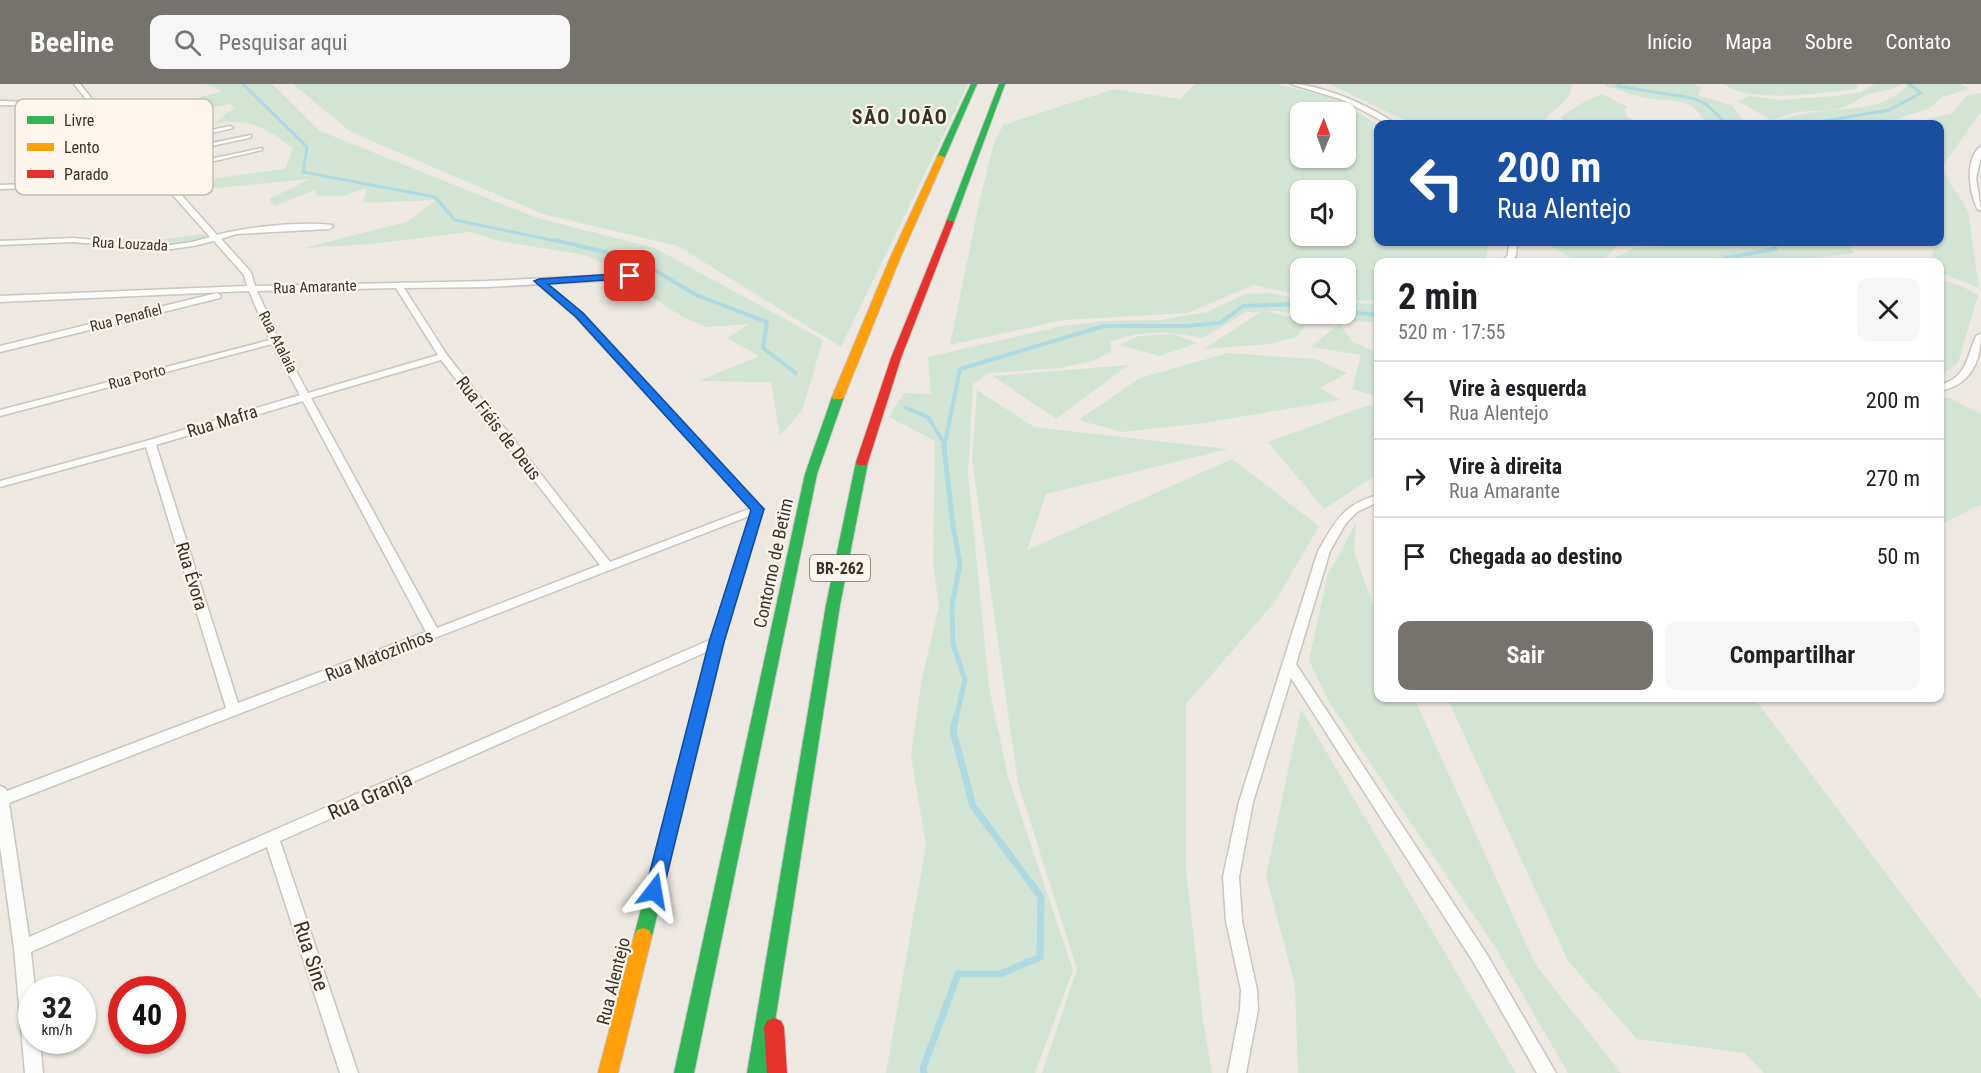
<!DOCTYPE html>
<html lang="pt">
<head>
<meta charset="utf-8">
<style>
	:root { --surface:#fff; --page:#f6f6f6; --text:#202124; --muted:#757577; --line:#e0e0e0; --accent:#76726d }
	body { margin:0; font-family:"Roboto Condensed",sans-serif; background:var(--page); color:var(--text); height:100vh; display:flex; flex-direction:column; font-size:22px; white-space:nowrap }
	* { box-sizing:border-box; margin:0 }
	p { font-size:20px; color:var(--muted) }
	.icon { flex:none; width:33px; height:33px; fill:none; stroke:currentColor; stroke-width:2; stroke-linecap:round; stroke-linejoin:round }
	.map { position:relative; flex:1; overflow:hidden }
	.panel { position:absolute; left:1374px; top:174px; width:570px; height:444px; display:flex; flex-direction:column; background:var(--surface); border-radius:12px; box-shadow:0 2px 4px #0004 }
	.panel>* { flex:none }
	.banner { position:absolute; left:1374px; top:36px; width:570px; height:126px; border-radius:12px; box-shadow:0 2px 4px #0004; background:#1a4fa0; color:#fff; overflow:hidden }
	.needle { width:39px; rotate:1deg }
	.tools { position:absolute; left:1290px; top:18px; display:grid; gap:12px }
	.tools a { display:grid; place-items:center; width:66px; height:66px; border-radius:12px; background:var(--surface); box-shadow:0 2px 4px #0004; font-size:30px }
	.speed { position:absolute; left:18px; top:892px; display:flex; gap:12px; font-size:30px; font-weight:700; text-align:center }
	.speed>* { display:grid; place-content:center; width:78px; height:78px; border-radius:50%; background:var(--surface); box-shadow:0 2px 4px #0004; line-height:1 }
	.speed small { font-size:15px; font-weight:400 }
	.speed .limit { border:9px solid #d22; background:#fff; color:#111 }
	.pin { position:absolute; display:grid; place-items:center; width:51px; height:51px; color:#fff; margin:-26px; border-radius:12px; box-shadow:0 3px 9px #0006 }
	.me { position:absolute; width:66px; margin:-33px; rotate:14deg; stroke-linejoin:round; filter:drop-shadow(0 0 4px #0008) }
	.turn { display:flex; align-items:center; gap:21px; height:126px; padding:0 24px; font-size:27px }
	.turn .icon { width:78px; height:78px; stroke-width:2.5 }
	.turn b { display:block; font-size:42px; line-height:51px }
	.round { display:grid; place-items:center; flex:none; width:63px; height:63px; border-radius:12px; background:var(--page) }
	.overview { display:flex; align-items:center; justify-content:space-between; height:102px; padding:0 24px }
	h1 { font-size:36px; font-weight:700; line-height:45px }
	.action { display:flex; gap:12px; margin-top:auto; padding:12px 24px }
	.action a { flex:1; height:69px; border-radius:12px; background:var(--accent); color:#fff; font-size:24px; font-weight:700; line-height:69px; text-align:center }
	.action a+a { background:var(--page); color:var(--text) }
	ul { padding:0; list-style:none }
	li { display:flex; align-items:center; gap:18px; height:78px; padding:0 24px; border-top:2px solid var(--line) }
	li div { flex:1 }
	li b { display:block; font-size:22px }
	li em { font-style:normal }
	header { display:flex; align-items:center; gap:36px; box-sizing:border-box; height:84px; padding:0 30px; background:var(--accent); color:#fff }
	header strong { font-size:28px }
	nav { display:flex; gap:33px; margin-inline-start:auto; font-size:21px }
	.search { width:420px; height:54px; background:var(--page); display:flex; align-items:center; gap:15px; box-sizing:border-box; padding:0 21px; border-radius:12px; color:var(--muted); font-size:22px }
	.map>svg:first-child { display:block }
</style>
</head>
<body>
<header>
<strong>Beeline</strong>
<div class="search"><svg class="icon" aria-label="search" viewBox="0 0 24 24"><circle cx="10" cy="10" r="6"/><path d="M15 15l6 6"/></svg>Pesquisar aqui</div>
<nav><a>Início</a><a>Mapa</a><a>Sobre</a><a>Contato</a></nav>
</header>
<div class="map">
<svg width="1981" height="989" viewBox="0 0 1981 989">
	<rect width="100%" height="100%" fill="#ede8e1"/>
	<!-- green -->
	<path fill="#d2e5d5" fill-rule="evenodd" d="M207,0H272L320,47L537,134L655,164L823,256L802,327L780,351L771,298L699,297L759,272L727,254L749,240L706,243L681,232L652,213L653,202L600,206L619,186L585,171L499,157L470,148L372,160L303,164L407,138L436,116L363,119L367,104L343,112H317L314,106L274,122L269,115L310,95L195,106L217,94L285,85L293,64C265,44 250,34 215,39L234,24L231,20L175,30L160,25L222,7Z
		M293,0H968L841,263L678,162L543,130L351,48Z
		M1195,0H1276L1336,15L1378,41V158H1489L1486,175L1478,178H1378V216L1346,217V184H1300V211L1254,201L1187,229L1064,236L950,261L979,120L994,59L1003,41L1114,5L1180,15ZM1300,28H1346V74H1300ZM1300,106H1346V152H1300Z
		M1330,0H1572C1570,22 1550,24 1543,40H1412Z
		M1605,0H1694L1702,4L1697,11L1731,21L1747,40H1706C1689,8 1670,20 1641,13C1629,10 1617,5 1605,2Z
		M1724,0H1857V5C1824,8 1752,21 1724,0Z
		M1875,0H1902C1890,8 1875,7 1862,13C1852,19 1845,24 1833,26C1811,28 1793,25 1773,37L1737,17L1750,12L1779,16L1837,12L1861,8Z
		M1906,0H1961L1969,5L1942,13L1930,24L1896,35L1861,40H1767C1779,37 1791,32 1803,30C1838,23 1878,29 1906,4Z
		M1981,9V28L1941,84L1968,127L1979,204L1942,189L1940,178H1935L1931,174L1936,162L1930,158H1940V40H1909L1953,29L1966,12Z
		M1602,10L1628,23L1625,25L1626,32L1639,40H1565L1561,33L1584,18Z
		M204,150L207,155L167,161L117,155L157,156Z
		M1542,158H1627L1615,164L1602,178H1579Z
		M1731,158H1847L1854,169L1783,178H1607L1634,164Z
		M1940,195L1963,203L1978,211L1958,279L1940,292Z
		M1270,209L1300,215V230H1346V219L1378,220V238L1338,237L1278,227H1264L1308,237L1297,253L1270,260L1203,265L1261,228H1246L1203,254C1168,247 1144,245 1110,258L1111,268L1093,277L1060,284L989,289L973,300L968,389L989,603L1008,693L1073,886L1035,989H886L926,761L911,672L922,594L939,522L933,480L935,357L889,333L904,309L931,310L928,273L1062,242L1108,237L1161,236L1207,228L1245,210Z
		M1339,240L1352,257L1378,270V313L1352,305L1361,271L1311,263Z
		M1174,250L1197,259L1160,272L1119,261L1139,252Z
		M1228,269L1315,275L1347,289L1320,304L1340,316L1204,339L1122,348L1078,336L1140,294Z
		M1129,281L1056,335L993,292Z
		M977,306L1034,343L1228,365L1046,410L1027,466L1232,375L1319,442L1275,518L1186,620V785L1203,936L1212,989H1042L1077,885L1018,699L972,375Z
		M1940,313L1949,314L1981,330V420L1940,441Z
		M1369,321L1378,325V390L1324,425L1268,358Z
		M1356,439L1354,468L1378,534V614H1414L1535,880L1621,989H1568L1497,866L1329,618L1309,576L1328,490Z
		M1447,614H1754L1981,916V989H1764L1744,969L1637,955L1568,877Z
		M1301,625L1516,989H1298L1295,901L1266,792Z"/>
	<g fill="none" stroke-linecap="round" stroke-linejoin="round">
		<!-- stream-far3 -->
		<path stroke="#afdae2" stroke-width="3" d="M243,0L307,63L303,88L435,113L455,136L561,158
			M1620,0L1617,2L1692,14L1706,20L1727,40
			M1807,40L1889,26L1921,9L1909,0"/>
		<!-- stream-far2 -->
		<path stroke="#afdae2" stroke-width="4" d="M555,156L638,176L696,211L767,238L763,264L796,289
			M1705,178L1775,165V158
			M1346,228L1378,231
			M906,324L928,333L944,359
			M944,364L960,285L1104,242H1187L1220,239L1243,222L1300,220"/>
		<!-- stream-far1 -->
		<path stroke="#afdae2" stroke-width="5" d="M944,362L953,442L960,479L952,522L953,560L965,596L956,634"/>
		<!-- stream -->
		<path stroke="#afdae2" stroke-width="7" d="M924,989L923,984L958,890H1000L1040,873L1041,813L973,722L953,647L956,633"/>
		<defs>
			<path id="street" d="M74,0H80L96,20L139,62L230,42L233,44L142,65L148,72L251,51V53L249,54L150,75L159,86L262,64V66L162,89L217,151C247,143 301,137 332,141L333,143L329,145L236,150L221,155L251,188L255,202L488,197L633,190L634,192L630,195L488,203L404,204L447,271L610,478L754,423H762L764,425L762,427L9,719L29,853L712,555H722L723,558L722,561L280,757L358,989H340L267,763L31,868L35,906H32V957H40L43,989H25L14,864L0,762V702L5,704L7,707L226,624L146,363L0,403V397L146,357L300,311L272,260L0,332V326L270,256L249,207L0,218V212L247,202L244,191L214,157L193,162L164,166L73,158L0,161V157L73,154L164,162L192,158L210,153L163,100L0,105V101L160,96L136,65L92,23L0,21V17L89,19ZM396,204L438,271L308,309L280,257L257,207ZM441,276L600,481L437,544L311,314ZM303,317L426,548L238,619L156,361Z
				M1291,0C1320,0 1372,22 1395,40H1388L1343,16Z
				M1981,62V73L1976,94L1981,126H1978C1969,109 1964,75 1981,62Z
				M1509,158H1517L1516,172L1509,178H1501L1508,171Z
				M217,209L221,212L220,214L0,268V262Z
				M1981,249C1981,279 1970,301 1940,307V301C1967,293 1966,275 1976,252Z
				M1378,411V418L1357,428L1346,439L1330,467L1296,580L1486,869L1556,989H1537L1474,879L1291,594L1253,718L1239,793L1242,837L1257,906L1258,926L1246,989H1228L1240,926L1241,906L1226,837L1223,793L1239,718L1318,467C1335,438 1343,420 1378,411Z"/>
			<path id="fast" d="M971,0H977L945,73L938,75L937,73Z
				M999,0H1005L954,138L947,140L946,138Z
				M536,195H542L583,229L764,425L724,558L652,852L649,858L643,860L637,858L634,852L710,558L752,425L575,233L536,199Z
				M838,310L844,313L817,390L694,989H674L805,390L832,313Z
				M862,374L868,378L840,521L767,989H747L826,521L856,378Z"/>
			<path id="slow" d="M938,71L945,73L901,172L844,313L842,315H834L832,313L891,172Z
				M643,844L649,846L652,852L618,989H598L634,852L637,846Z"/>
			<path id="jam" d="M947,136L954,138L901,274L868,378L866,381H858L856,378L891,274Z
				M774,934L781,937L784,943L787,989H767L764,943L767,937Z"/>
		</defs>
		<!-- street casing -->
		<use href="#street" stroke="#c9c5c0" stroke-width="3"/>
		<!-- fast casing -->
		<use href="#fast" stroke="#c9c5c0" stroke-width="2"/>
		<!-- slow casing -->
		<use href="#slow" stroke="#c9c5c0" stroke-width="2"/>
		<!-- jam casing -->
		<use href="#jam" stroke="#c9c5c0" stroke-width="2"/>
		<!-- street -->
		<use href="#street" fill="#fcfcfa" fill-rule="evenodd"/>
		<!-- fast -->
		<use href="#fast" fill="#30b455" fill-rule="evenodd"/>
		<!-- slow -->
		<use href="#slow" fill="#ff9f0a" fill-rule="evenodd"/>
		<!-- jam -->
		<use href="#jam" fill="#e5322d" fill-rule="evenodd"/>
	</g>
	<!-- route -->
	<path fill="#1a73e8" stroke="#114b97" stroke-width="1.5" d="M630,189L633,190V194L548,200L583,229L764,425L724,558L663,807L660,813L654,815L648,813L645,807L709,558L751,426L576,233L534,197L539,195Z"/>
	<g text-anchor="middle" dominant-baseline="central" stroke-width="4.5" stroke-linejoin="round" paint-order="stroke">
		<!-- far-street labels -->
		<g font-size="15" fill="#36332e" stroke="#fef6ec">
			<text transform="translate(130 160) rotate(3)">Rua Louzada</text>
			<text transform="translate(315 203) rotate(-2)">Rua Amarante</text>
			<text transform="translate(126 234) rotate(-14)">Rua Penafiel</text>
			<text transform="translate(278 258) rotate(63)">Rua Atalaia</text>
			<text transform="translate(137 293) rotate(-15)">Rua Porto</text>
		</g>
		<!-- shield labels -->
		<rect fill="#fef6ec" stroke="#726e67" stroke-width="1.5" x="810" y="471" width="60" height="26" rx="4.5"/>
		<g font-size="16" font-weight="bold" fill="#36332e">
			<text x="840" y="484">BR-262</text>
		</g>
		<!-- street labels -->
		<g font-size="18" fill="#36332e" stroke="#fef6ec">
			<text transform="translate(222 337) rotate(-17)">Rua Mafra</text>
			<text transform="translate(499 344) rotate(52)">Rua Fiéis de Deus</text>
			<text transform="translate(773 479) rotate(-78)">Contorno de Betim</text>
			<text transform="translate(192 492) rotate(73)">Rua Évora</text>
			<text transform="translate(379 571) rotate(-21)">Rua Matozinhos</text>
			<text transform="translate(613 897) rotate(-76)">Rua Alentejo</text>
		</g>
		<!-- far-district labels -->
		<g font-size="20" font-weight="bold" letter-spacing="1.5" fill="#36332e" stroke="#fef6ec">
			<text x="900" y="33">SÃO JOÃO</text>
		</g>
		<!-- near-street labels -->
		<g font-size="21" fill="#36332e" stroke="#fef6ec">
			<text transform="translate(370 712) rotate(-24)">Rua Granja</text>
			<text transform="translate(311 872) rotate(72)">Rua Sine</text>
		</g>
	</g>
	<!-- legend -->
	<rect x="15" y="15" width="198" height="96" rx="9" fill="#fef6ec" stroke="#c2bcb3" stroke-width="1.5"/>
	<rect x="27" y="32" width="27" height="8" fill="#30b455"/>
	<rect x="27" y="59" width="27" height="8" fill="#ff9f0a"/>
	<rect x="27" y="86" width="27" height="8" fill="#e5322d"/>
	<g font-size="16" fill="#36332e">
		<text x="64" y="42">Livre</text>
		<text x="64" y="69">Lento</text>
		<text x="64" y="96">Parado</text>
	</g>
</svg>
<div class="tools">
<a><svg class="needle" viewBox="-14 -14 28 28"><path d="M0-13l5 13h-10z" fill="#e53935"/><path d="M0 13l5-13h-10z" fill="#757577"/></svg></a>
<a><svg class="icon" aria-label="sound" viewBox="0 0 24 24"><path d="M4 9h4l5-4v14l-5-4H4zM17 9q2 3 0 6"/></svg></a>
<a><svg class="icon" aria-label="search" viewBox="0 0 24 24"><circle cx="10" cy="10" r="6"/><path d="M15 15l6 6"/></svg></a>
</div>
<div class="speed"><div>32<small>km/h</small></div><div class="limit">40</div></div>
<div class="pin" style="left:630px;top:192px;background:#d93025"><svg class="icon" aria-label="arrive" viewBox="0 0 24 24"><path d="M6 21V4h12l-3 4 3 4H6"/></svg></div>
<svg class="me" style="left:654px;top:807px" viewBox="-20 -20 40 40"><path d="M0-17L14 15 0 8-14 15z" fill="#1a73e8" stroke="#fff" stroke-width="4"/></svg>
<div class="banner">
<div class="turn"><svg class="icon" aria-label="left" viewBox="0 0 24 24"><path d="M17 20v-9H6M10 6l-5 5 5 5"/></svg><div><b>200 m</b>Rua Alentejo</div></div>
</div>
<section class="panel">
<div class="overview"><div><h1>2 min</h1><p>520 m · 17:55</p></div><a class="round"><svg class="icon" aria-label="close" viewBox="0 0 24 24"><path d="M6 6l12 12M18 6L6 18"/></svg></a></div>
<ul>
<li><svg class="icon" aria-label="left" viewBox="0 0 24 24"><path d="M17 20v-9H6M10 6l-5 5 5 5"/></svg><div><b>Vire à esquerda</b><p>Rua Alentejo</p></div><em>200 m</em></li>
<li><svg class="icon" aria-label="right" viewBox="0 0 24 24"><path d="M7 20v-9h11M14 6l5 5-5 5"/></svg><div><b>Vire à direita</b><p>Rua Amarante</p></div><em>270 m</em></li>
<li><svg class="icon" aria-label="arrive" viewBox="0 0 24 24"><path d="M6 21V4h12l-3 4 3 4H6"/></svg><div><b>Chegada ao destino</b></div><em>50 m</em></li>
</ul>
<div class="action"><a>Sair</a><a>Compartilhar</a></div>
</section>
</div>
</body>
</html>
